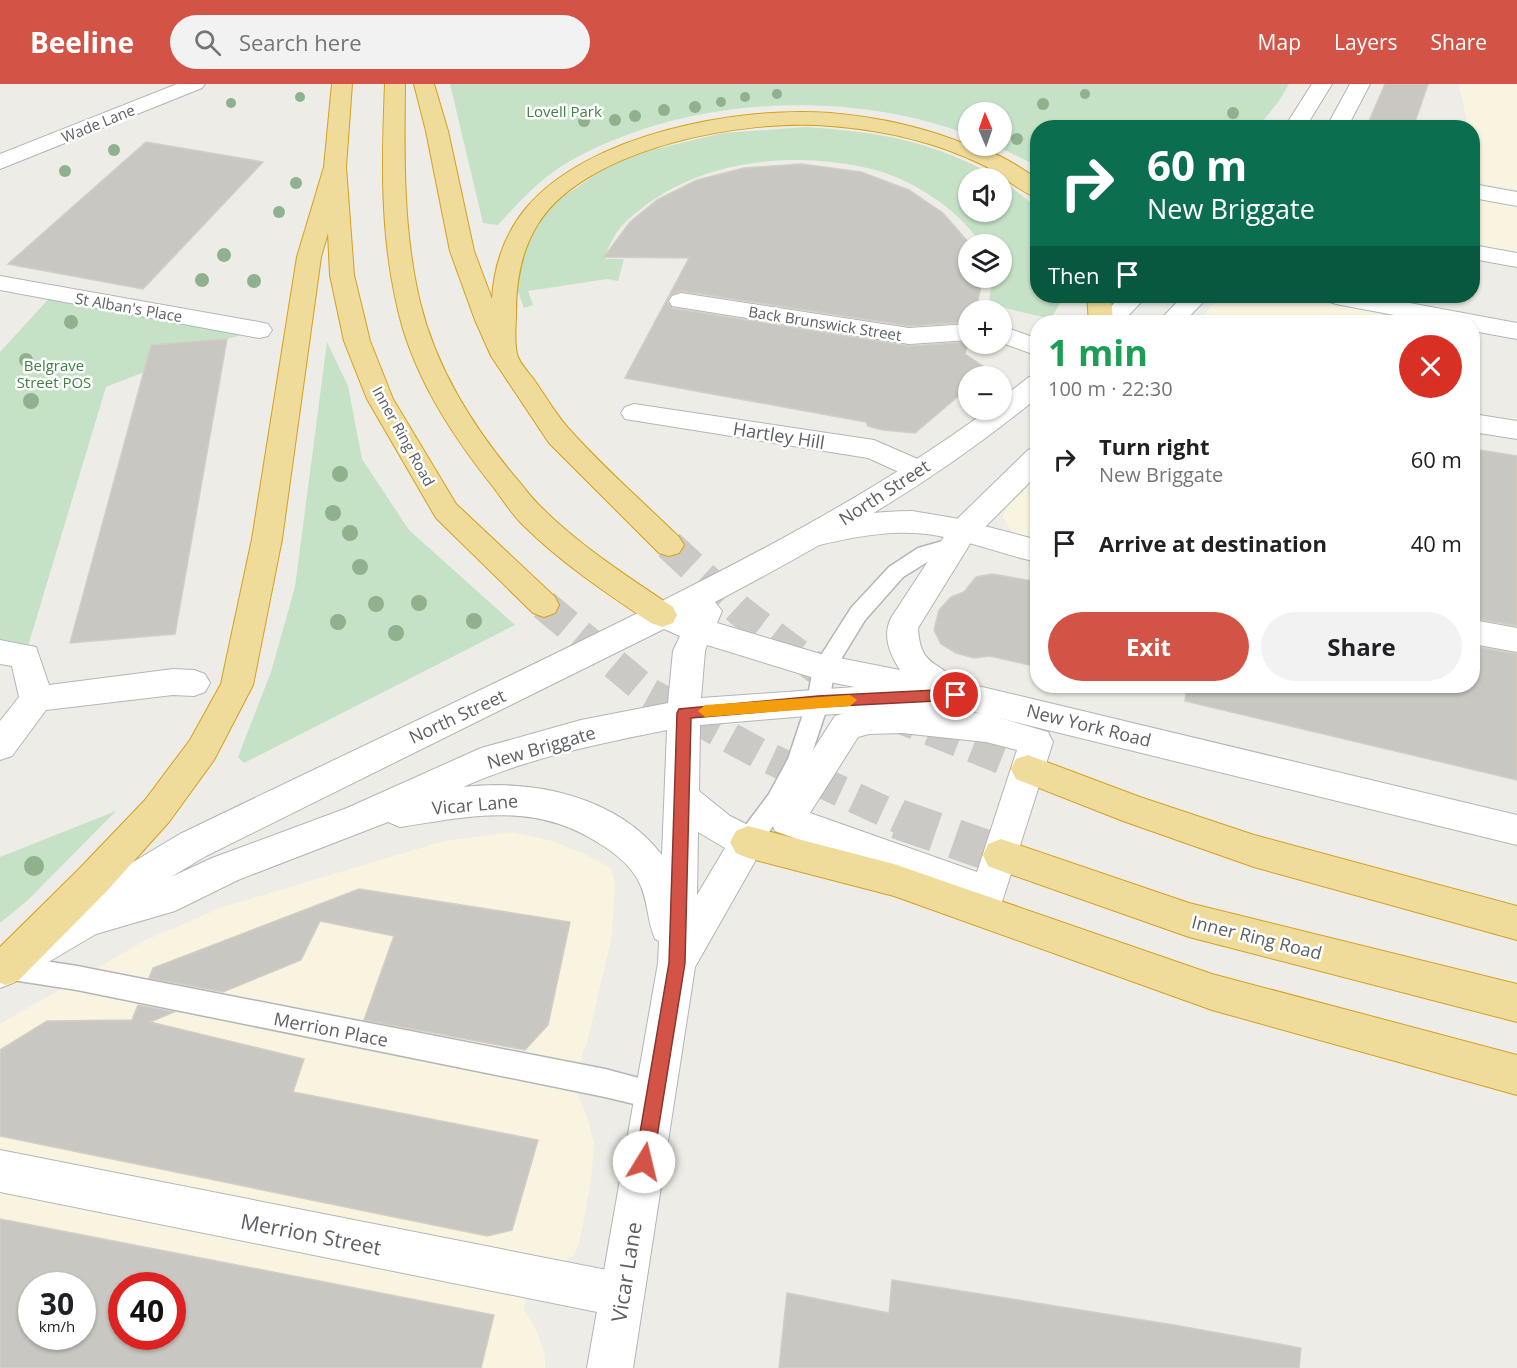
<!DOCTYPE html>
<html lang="en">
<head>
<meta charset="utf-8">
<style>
	:root { --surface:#fff; --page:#f2f2f2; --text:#202124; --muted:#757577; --accent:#d35446 }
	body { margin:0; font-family:"Open Sans",sans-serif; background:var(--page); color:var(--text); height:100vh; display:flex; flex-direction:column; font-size:22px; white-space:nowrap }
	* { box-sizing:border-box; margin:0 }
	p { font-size:20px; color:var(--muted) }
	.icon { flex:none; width:33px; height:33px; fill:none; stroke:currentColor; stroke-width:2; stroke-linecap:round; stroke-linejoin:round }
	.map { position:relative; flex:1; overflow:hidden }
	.panel { position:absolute; left:1030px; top:231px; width:450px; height:378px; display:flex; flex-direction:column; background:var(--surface); border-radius:24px; box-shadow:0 2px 4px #0004 }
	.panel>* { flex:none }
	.guide { position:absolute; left:1030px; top:36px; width:450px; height:183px; border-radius:24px; box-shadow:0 2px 4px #0004; background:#0b6e4f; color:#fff; overflow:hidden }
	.needle { width:39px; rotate:358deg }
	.fabs { position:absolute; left:958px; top:18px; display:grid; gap:12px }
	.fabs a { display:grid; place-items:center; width:54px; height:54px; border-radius:50%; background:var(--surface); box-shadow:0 2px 4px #0004; font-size:30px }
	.speed { position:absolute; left:18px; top:1188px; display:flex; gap:12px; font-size:30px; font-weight:700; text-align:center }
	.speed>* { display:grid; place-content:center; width:78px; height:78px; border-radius:50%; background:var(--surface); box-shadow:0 2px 4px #0004; line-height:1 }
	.speed small { font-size:15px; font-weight:400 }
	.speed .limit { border:9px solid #d22; background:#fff; color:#111 }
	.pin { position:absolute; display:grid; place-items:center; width:51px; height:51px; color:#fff; margin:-26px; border:3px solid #fff; border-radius:50%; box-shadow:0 2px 6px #0007 }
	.me { position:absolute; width:66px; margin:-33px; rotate:9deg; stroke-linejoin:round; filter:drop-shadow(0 0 4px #0008) }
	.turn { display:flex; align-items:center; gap:21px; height:126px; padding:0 18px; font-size:27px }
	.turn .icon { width:78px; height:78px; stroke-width:2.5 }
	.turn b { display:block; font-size:42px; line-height:51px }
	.then { display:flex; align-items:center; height:57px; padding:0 18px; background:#0003; gap:12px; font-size:22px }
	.round { display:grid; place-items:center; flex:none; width:63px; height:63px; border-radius:32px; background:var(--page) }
	.summary { display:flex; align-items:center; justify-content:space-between; height:102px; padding:0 18px }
	h1 { font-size:36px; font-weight:700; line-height:45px; color:#1e9e55 }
	.button { display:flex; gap:12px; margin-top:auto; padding:12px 18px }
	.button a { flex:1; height:69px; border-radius:36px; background:var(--accent); color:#fff; font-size:24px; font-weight:700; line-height:69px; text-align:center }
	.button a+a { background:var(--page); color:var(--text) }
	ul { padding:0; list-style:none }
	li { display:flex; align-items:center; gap:18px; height:84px; padding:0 18px }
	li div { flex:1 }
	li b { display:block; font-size:22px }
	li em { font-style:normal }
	header { display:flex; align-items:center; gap:36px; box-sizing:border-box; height:84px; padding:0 30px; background:var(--accent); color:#fff }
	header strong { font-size:28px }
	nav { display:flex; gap:33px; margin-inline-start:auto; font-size:21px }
	.search { width:420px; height:54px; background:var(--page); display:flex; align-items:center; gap:15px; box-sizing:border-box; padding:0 21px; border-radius:33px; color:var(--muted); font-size:22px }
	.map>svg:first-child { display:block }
</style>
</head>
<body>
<header>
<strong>Beeline</strong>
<div class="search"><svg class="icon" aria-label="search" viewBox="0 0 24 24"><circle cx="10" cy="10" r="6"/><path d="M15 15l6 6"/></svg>Search here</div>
<nav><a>Map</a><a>Layers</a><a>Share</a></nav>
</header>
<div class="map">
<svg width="1517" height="1284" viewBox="0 0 1517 1284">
	<rect width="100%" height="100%" fill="#eeece6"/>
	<!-- commercial -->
	<path fill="#f9f4df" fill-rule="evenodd" d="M1459,0H1517V106L1482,100L1473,65V44L1468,43Z
		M1473,111L1517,118V168L1473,161Z
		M1221,212H1390L1378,238H1197Z
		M1038,392V459L1014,451L1003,433L1007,422Z
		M512,748L552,757L584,770L611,784L615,799L612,851L587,959L582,969L576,1008L587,1032L594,1060L591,1096L580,1156L574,1171L561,1179L535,1176L524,1224L536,1246L545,1271V1284H0V940L146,856L223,823L444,757ZM32,1202H82V1252H32ZM122,1202H172V1252H122Z"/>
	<!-- green -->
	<path fill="#c5e2c6" d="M450,0H1289L1279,17L1258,43L1038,44V82L996,62H1002V28H969V51C846,3 679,13 565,80C539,96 518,119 498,141L483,139Z
		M805,43C881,48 932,57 999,94H969V128H1002V96L1038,124V212H1060V219L1051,235L1009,225L989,218L992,194H1002V160H981C958,124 909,93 867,84C792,67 702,76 641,125C623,138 610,153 605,175H624L618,197L607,195L528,207L533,221L524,224L518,208L514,182L533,141L554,119L608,82L647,67L723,49Z
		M54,209L259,246L227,255L151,261L144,288L106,303L25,572L0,568V268Z
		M327,258L348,302L362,375L409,446L515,541L244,679L238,673L271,588L295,503Z
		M116,727L28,816L0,839V773Z"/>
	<!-- building -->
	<path fill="#c9c7c2" stroke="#d2cec5" stroke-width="1.5" fill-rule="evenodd" d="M1385,0H1428L1413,44H1366Z
		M146,58L263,78L143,205L8,180Z
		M801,80L861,88L909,106L943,129L970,160L969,194H981V202L976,226H969V238L909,242L681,207L670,211L667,218L672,224L909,262L968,258L965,270L989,286L982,292H969V303L915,349L883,346L868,342L866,338L625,294L689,174L604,173L630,138L657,116L697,96L744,84Z
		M227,255L175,550L70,559L151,261Z
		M1473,365L1517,372V542L1473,534Z
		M992,490L1038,498V583L990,572L974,574L956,569L941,560L934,546L939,526L951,513L964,508L976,493Z
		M1473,562L1517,570V696L1185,617L1187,602H1473Z
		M359,805L570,838L548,941L525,966L364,936L394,852L320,837L301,876L223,908L149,894L153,884Z
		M138,921L174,928L150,938L304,975L293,1008L538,1056L512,1146L487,1152L0,1052V966L47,937L132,936Z
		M0,1135L129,1160L494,1231L481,1284H0ZM32,1202H82V1252H32ZM122,1202H172V1252H122Z
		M892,1196L1174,1241L1301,1264L1299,1284H779L787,1209L889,1229Z"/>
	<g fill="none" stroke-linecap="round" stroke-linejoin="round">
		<!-- highway-tunnel-far1 -->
		<path stroke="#cac9c6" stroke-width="31" stroke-dasharray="31 15" stroke-linecap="butt" d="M669,461L740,527L816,584L907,637L1028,685
			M544,521L649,609L758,669L903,736"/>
		<!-- highway-tunnel -->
		<path stroke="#cac9c6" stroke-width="40" stroke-dasharray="40 20" stroke-linecap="butt" d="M898,735L1001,771"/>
		<defs>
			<path id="lane" d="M953,454L960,456L963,461L960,466L932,475L903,493L865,536L835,585L829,618L807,684L785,724L757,766L748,769L739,766L736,758L739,750L769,710L788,675L807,618L813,584L851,524L889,483L918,464Z
				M6,871L77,882L605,985L665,1001L669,1011L665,1021L655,1025L605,1013L77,906L6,895L0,893V873Z"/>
			<path id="street" d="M1473,100L1517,108V122L1473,114Z
				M1473,161L1517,169V183L1473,175Z
				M0,192L259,238L268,240L272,246L268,252L259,254L0,206Z
				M681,209L909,244L969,240V256L909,260L672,222L669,217L672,212Z
				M1324,212H1372L1517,239V255L1473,247V238H1431L1336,220L1327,217Z
				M1002,242L1038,255V272L1002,259Z
				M634,320L874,356L929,380L933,387L929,394L919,397L868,374L625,335L621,329L625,323Z
				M1473,330L1517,337V355L1473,348Z
				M912,427L954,434L1038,456V478C1004,471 973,458 939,452C898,444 859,452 819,461L809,458L804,450L809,442C842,432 877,427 912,427Z
				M1473,536L1517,544V568L1473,560Z
				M0,556L36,563L49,601L173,585L194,586L205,590L210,599L205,608L194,612L173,611L46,626L12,672L0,676V637L19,613L12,582L0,580Z
				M902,621L986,630L1048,648L1053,658L1001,821L988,826L775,747L770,736L775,725L835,632L869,622ZM902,649L986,658L1017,666L977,788L810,729L858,653L869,650Z
				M0,1066L622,1189L638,1195L644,1211L638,1227L622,1233L0,1108Z"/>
			<path id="secondary" d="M177,0H205L202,4L0,85V70Z
				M1312,0H1332L1305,44H1284Z
				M1350,0H1370L1347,44H1326Z
				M1121,212H1147L1122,238H1096Z
				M1183,212H1209L1184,238H1158Z
				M1038,290V313C939,395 829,458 715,518L722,527L717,539L824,571L900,586C890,570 882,552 891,534L953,439L1028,366L1038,363V390L973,455L918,544C920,582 936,576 957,597L1517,731V761L958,624L818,631L700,641L699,707L730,732L760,747L766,758L695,883L633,1284H587L658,879L659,857L655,855C647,837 648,815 639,798C631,782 615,769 600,760C535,717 471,732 400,743L388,738L238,796L175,827L96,850L13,899L0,904V866L69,827L133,778L180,750C337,674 496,600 652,522C768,464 883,403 988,326H1002V314L1029,293ZM664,545L680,552L673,567L668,619L581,636L481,664L347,724L212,774L171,793L206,772ZM707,561L824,597L855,603L701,614L705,567ZM667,646L662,771C617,712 533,695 463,703C528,674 597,660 667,646ZM698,748L725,764L697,811Z"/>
			<path id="highway" d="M332,0H352L346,83L354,191L370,257L393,315L456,420L555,513L559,521L555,529L544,533L533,529L436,434L367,315L344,257L330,191L328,149L321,173L282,455L253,601L214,676L169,738L105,809L19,896L6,901L0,899V863L79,785L145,716L190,656L221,600L252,455L297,173L324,83Z
				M385,0H405C404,73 403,147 420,218C436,284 472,341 515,393C524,403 532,415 542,424C580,462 628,493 673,523L677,531L673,539L662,543L651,539C606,509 560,478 522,440C511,429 503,416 494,404C450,349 410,287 396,217C380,146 382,72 385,0Z
				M414,0H434L448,47L474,167L492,215C494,181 505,149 527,123C589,50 738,22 830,29C879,33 927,44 970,62C972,63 976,62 979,63C1000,71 1020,82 1038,96V114C1022,110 1000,89 983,81C936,58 883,46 831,42C747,34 586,63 538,140C521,167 516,197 516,229C516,241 514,258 517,270C519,279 530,290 535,297C546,313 557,332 570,346C604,384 643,418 679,453L684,461L679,469L669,472L659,469L549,359L491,272L475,236L450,167L426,47Z
				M1087,212H1111L1113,238H1089Z
				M1028,671L1140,713L1254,751L1517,822V856L1254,783L1123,737L1016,695L1011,685L1016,675Z
				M748,742L894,780L1212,890L1517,971V1011L1212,926L894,812L748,774L736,769L730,758L736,747Z
				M1001,755L1189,819L1517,900V938L1189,853L1001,787L988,782L983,771L988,760Z"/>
		</defs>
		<!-- lane casing -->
		<use href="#lane" stroke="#b3b5b9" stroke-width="3"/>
		<!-- street casing -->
		<use href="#street" stroke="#b3b5b9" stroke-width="2"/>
		<!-- secondary casing -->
		<use href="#secondary" stroke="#b2b4b8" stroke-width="2"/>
		<!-- highway casing -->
		<use href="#highway" stroke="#d5a01e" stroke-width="2"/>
		<!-- lane -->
		<use href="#lane" fill="#fff" fill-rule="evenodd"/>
		<!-- street -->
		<use href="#street" fill="#fff" fill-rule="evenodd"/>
		<!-- secondary -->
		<use href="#secondary" fill="#fff" fill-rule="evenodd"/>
		<!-- highway -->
		<use href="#highway" fill="#efdc9b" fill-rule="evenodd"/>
	</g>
	<!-- trees -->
	<g fill="#8fb18d">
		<circle cx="777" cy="10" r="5"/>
		<circle cx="1085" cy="10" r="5"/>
		<circle cx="300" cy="13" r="5"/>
		<circle cx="745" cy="13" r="5"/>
		<circle cx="721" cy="18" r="5"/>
		<circle cx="231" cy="19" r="5"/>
		<circle cx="1043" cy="20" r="6"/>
		<circle cx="695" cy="23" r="6"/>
		<circle cx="664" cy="26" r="6"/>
		<circle cx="1233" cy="29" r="6"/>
		<circle cx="635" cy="32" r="6"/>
		<circle cx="615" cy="36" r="6"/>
		<circle cx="584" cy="37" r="6"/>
		<circle cx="1017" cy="55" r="6"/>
		<circle cx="114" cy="66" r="6"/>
		<circle cx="65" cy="87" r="6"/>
		<circle cx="296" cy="99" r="6"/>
		<circle cx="279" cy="128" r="6"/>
		<circle cx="224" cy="171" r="7"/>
		<circle cx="202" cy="196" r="7"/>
		<circle cx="254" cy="197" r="7"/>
		<circle cx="71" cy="238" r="7"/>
		<circle cx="26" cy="276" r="7"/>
		<circle cx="31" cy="317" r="8"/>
		<circle cx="340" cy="390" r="8"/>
		<circle cx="333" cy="429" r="8"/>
		<circle cx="350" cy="449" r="8"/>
		<circle cx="360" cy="483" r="8"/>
		<circle cx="419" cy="519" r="8"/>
		<circle cx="376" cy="520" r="8"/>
		<circle cx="474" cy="537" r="8"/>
		<circle cx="338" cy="538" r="8"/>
		<circle cx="396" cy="549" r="8"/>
		<circle cx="34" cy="782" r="10"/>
	</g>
	<!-- route -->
	<path fill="#d35446" stroke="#89372e" stroke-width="1.5" d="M956,605L963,611L956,616L818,623L691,634L685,879L653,1078L650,1084L644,1087L638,1084L635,1078L669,879L677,629L679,625L818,612Z"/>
	<!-- slow -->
	<path fill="#f59e0b" d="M850,611L857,616L850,622L705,633L698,627L705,621Z"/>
	<g text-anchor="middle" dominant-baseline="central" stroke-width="5" stroke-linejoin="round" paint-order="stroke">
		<!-- far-park labels -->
		<g font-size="15" fill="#418045" stroke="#fff">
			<text x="564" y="27">Lovell Park</text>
			<text x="54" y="281">Belgrave<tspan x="54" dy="17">Street POS</tspan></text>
		</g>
		<!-- far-street labels -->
		<g font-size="15" fill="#5d6064" stroke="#fff">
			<text transform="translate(98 39) rotate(-22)">Wade Lane</text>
			<text transform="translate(129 223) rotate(10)">St Alban's Place</text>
			<text transform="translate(825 239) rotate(9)">Back Brunswick Street</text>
			<text transform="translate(404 352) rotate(61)">Inner Ring Road</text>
		</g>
		<!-- street labels -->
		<g font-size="18" fill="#5d6064" stroke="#fff">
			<text transform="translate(779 351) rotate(9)">Hartley Hill</text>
			<text transform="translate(884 408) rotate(-33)">North Street</text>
			<text transform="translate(457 632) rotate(-25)">North Street</text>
			<text transform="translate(1089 641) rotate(14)">New York Road</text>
			<text transform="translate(541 663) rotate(-16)">New Briggate</text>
			<text transform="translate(475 720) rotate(-5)">Vicar Lane</text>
			<text transform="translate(1257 853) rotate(14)">Inner Ring Road</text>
			<text transform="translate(331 945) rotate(11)">Merrion Place</text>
		</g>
		<!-- near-street labels -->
		<g font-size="21" fill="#5d6064" stroke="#fff">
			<text transform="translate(311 1150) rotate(11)">Merrion Street</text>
			<text transform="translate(626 1188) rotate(-81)">Vicar Lane</text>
		</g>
	</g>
</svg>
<div class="fabs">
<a><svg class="needle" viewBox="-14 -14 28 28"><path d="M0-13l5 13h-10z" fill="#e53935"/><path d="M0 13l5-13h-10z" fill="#757577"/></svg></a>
<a><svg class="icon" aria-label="sound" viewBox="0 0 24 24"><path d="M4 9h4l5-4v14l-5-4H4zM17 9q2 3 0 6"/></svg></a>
<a><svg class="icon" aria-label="layers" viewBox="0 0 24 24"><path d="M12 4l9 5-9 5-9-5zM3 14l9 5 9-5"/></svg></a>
<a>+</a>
<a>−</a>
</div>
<div class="speed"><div>30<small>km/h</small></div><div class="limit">40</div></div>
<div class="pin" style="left:956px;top:611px;background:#d93025"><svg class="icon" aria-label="arrive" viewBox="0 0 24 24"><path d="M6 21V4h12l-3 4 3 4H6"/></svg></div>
<svg class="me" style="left:644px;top:1078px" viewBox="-20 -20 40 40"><circle r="19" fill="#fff"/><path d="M0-13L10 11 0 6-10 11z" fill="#d35446"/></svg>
<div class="guide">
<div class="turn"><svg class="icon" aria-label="right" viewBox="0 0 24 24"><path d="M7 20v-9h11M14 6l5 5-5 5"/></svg><div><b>60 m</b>New Briggate</div></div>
<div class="then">Then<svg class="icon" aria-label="arrive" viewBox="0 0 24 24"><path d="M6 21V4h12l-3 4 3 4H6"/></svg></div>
</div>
<section class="panel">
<div class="summary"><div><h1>1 min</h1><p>100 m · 22:30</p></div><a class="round" style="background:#d93025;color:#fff"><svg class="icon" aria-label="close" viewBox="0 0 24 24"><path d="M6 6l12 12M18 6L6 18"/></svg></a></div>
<ul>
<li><svg class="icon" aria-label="right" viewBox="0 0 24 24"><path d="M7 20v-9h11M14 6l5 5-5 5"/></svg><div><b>Turn right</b><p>New Briggate</p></div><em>60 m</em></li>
<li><svg class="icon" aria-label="arrive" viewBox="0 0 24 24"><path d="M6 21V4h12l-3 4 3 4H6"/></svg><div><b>Arrive at destination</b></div><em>40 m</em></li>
</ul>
<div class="button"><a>Exit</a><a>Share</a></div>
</section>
</div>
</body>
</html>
